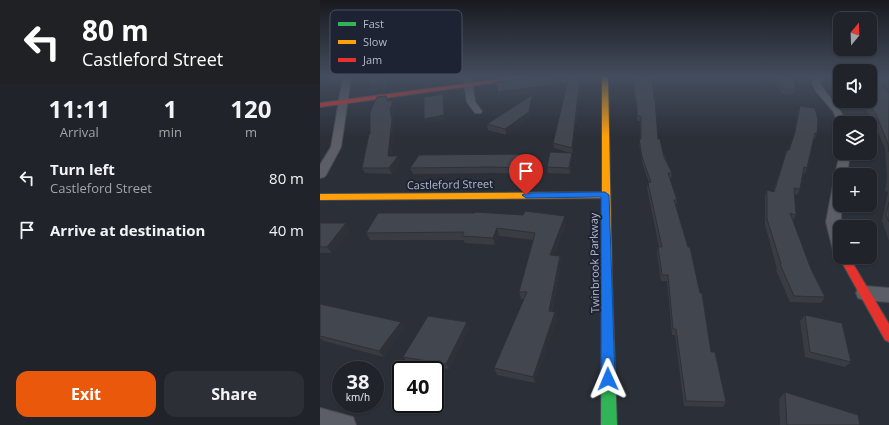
<!DOCTYPE html>
<html lang="en">
<head>
<meta charset="utf-8">
<style>
	:root { --surface:#20232a; --page:#2d2f36; --text:#f1f3f6; --muted:#a2a4a8; --line:#3d4047; --accent:#ea580c }
	body { margin:0; font-family:"Open Sans",sans-serif; background:var(--page); color:var(--text); height:100vh; display:flex; flex-direction:column; font-size:15px; white-space:nowrap }
	* { box-sizing:border-box; margin:0 }
	p { font-size:13px; color:var(--muted) }
	.icon { flex:none; width:22px; height:22px; fill:none; stroke:currentColor; stroke-width:2; stroke-linecap:round; stroke-linejoin:round }
	.map { position:relative; flex:1; overflow:hidden }
	.side { display:flex; flex-direction:column; background:var(--surface); width:320px }
	.side>* { flex:none }
	.hud { background:#202124; color:#fff; overflow:hidden }
	.needle { width:26px; rotate:19deg }
	.fabs { position:absolute; left:513px; top:12px; display:grid; gap:8px }
	.fabs a { display:grid; place-items:center; width:44px; height:44px; border-radius:8px; background:var(--surface); box-shadow:0 1px 3px #0004,0 0 0 1px var(--line); font-size:20px }
	.speed { position:absolute; left:12px; top:361px; display:flex; gap:8px; font-size:20px; font-weight:700; text-align:center }
	.speed>* { display:grid; place-content:center; width:52px; height:52px; border-radius:50%; background:var(--surface); box-shadow:0 1px 3px #0004,0 0 0 1px var(--line); line-height:1 }
	.speed small { font-size:10px; font-weight:400 }
	.speed .limit { border:2px solid #111; border-radius:6px; background:#fff; color:#111 }
	.pin { position:absolute; display:grid; place-items:center; width:34px; height:34px; color:#fff; margin:-41px -17px; border-radius:50% 50% 50% 0; rotate:-45deg; box-shadow:0 0 4px #0007 }
	.pin .icon { rotate:45deg }
	.me { position:absolute; width:44px; margin:-22px; rotate:359deg; stroke-linejoin:round; filter:drop-shadow(0 0 3px #0008) }
	.turn { display:flex; align-items:center; gap:14px; height:84px; padding:0 16px; font-size:18px }
	.turn .icon { width:52px; height:52px; stroke-width:2.5 }
	.turn b { display:block; font-size:28px; line-height:34px }
	.eta { display:flex; justify-content:space-evenly; align-items:center; height:68px; text-align:center }
	.eta b { font-size:24px; font-weight:700; line-height:28px }
	.cta { display:flex; gap:8px; margin-top:auto; padding:8px 16px }
	.cta a { flex:1; height:46px; border-radius:12px; background:var(--accent); color:#fff; font-size:16px; font-weight:700; line-height:46px; text-align:center }
	.cta a+a { background:var(--page); color:var(--text) }
	ul { padding:0; list-style:none }
	li { display:flex; align-items:center; gap:12px; height:52px; padding:0 16px }
	li div { flex:1 }
	li b { display:block; font-size:15px }
	li em { font-style:normal }
	main { display:flex; flex:1; min-height:0 }
	.map>svg:first-child { display:block }
</style>
</head>
<body>
<main>
<section class="side">
<div class="hud">
<div class="turn"><svg class="icon" aria-label="left" viewBox="0 0 24 24"><path d="M17 20v-9H6M10 6l-5 5 5 5"/></svg><div><b>80 m</b>Castleford Street</div></div>
</div>
<div class="eta">
<div><b>11:11</b><p>Arrival</p></div>
<div><b>1</b><p>min</p></div>
<div><b>120</b><p>m</p></div>
</div>
<ul>
<li><svg class="icon" aria-label="left" viewBox="0 0 24 24"><path d="M17 20v-9H6M10 6l-5 5 5 5"/></svg><div><b>Turn left</b><p>Castleford Street</p></div><em>80 m</em></li>
<li><svg class="icon" aria-label="arrive" viewBox="0 0 24 24"><path d="M6 21V4h12l-3 4 3 4H6"/></svg><div><b>Arrive at destination</b></div><em>40 m</em></li>
</ul>
<div class="cta"><a>Exit</a><a>Share</a></div>
</section>
<div class="map">
<svg width="569" height="425" viewBox="0 0 569 425">
	<rect width="100%" height="100%" fill="#2b2f38"/>
	<g fill="none" stroke-linecap="round" stroke-linejoin="round">
		<defs>
			<path id="street" d="M23,77H31L21,147L6,175L4,177L0,178V165L11,147Z
				M143,77H151L155,102L162,111L161,113H155L147,102Z
				M495,77H503L500,83C508,98 519,106 527,123H520V125H519L513,111L496,91L492,83Z
				M520,153H530L527,175H520V205H522C520,223 520,237 520,255L515,254L513,250L506,222L514,180L517,177L515,175Z
				M544,286L569,288V302L544,300L538,298L536,293L538,288Z
				M0,408L33,417L36,425H0Z"/>
			<path id="fast" d="M287,278L291,279L292,282L297,425H281L282,282L283,279Z"/>
			<path id="slow" d="M282,77H288L292,282L291,285L287,286L283,285L282,282V198L0,200V194L282,192Z"/>
			<path id="jam" d="M198,77H215L0,107V103Z
				M520,255V257H529L569,324V342L565,340L519,257Z"/>
		</defs>
		<!-- street casing -->
		<use href="#street" stroke="#474a51" stroke-width="2"/>
		<!-- fast casing -->
		<use href="#fast" stroke="#474a51" stroke-width="2"/>
		<!-- slow casing -->
		<use href="#slow" stroke="#474a51" stroke-width="2"/>
		<!-- jam casing -->
		<use href="#jam" stroke="#474a51" stroke-width="2"/>
		<!-- street -->
		<use href="#street" fill="#5b5e66" fill-rule="evenodd"/>
		<!-- fast -->
		<use href="#fast" fill="#30b455" fill-rule="evenodd"/>
		<!-- slow -->
		<use href="#slow" fill="#ff9f0a" fill-rule="evenodd"/>
		<!-- jam -->
		<use href="#jam" fill="#e5322d" fill-rule="evenodd"/>
	</g>
	<!-- wall -->
	<path fill="#393c43" d="M211,77H255L261,82L253,153H252V158L250,174L228,173L227,167L250,153L234,148L233,143L247,84L235,81L232,89L179,97L175,82Z
		M312,77H332L338,139L352,173L351,179H350L357,200L356,205L391,352L406,402L403,407L364,406L355,335H352L347,281H341L337,253L338,247H339L327,188L328,183H329L322,162L319,144V139H320V121H317V108H316Z
		M453,77H474L475,89L473,94H462Z
		M569,77V241L562,221L568,192L565,191L567,178L565,149L553,120L540,101H550Z
		M212,95V100L210,117L186,135L168,130L167,124Z
		M66,96L69,101L76,106L73,114L74,126L71,156L81,162L72,174L45,173L42,168L50,134Z
		M480,106L497,134L495,139H494L487,168L485,174L483,173L480,189L477,195L474,194L476,215L473,220L491,269L505,297L501,303L470,302L456,270L457,269L445,225V196L447,190L453,192L465,155L467,150H469L473,138L478,111Z
		M206,154L207,159L202,174L175,173L93,174L90,168Z
		M0,223L30,229L12,253H0Z
		M246,223L234,255L240,256L241,263L232,311L235,312L237,319L215,383L177,375L174,368L204,299H201L199,292L214,240L179,236L175,245L145,243L143,240H50L46,233Z
		M0,304L81,322L85,327L64,357L4,341L0,346Z
		M485,315L531,362L525,367L485,357L480,321Z
		M150,328L129,369L87,362L83,357Z
		M465,392L540,425H460L459,399Z"/>
	<!-- shaded-wall -->
	<path fill="#2e3137" d="M2,77H6L3,86L0,89V82Z
		M63,77H64L65,86L66,77L68,82V91H64L62,88L51,89L49,85Z
		M234,77L235,81L232,89L179,97L178,92Z
		M260,78L261,82L253,153L252,148Z
		M123,94L124,99L126,120L106,124L104,119Z
		M212,95V100L210,117L186,135L185,129Z
		M73,101L76,106L73,114L74,126L71,162L68,156L70,109Z
		M252,153V158L250,174L249,168Z
		M206,154L207,159L202,174L201,168Z
		M78,156L81,162L72,174L69,168Z
		M245,216L246,223L231,262L230,255Z
		M26,223L30,229L12,253L7,247Z
		M177,228L179,236L175,245L173,238Z
		M240,256L241,263L230,318L229,311Z
		M235,312L237,319L215,383L213,377Z
		M81,322L85,327L64,357L59,351Z
		M147,322L150,328L129,369L126,364Z
		M0,338L4,341L0,346Z"/>
	<!-- building -->
	<path fill="#42464e" stroke="#2e3137" d="M0,77H2L0,82Z
		M49,77H63V83L49,85Z
		M66,77V86H62Z
		M211,77H234L231,85L178,92L175,82Z
		M238,77L260,78L252,148L233,143L248,80Z
		M313,77H332L334,98H335L338,139H340L344,157L352,173H348L357,200H354L368,247H370L380,293H382L391,352H395L406,402L366,401L356,329H353L348,275H342L338,247H342L328,183L331,182L322,157L319,139H321V116H317V103H316Z
		M457,77H474L475,89H463Z
		M550,77H569V89L563,86L569,93V152L568,144L556,114L546,101H550Z
		M123,94L124,115L104,119V97Z
		M212,95L209,112L185,129L167,124Z
		M66,96L67,101H73L70,109L72,120L68,156H78L69,168H42L49,134H50V112L57,97Z
		M480,106L495,108L498,120L497,134L495,133L487,168L484,167L480,189L474,188L476,215L470,213L491,269L505,297L474,296L460,264H461L447,219V190L454,192L467,150H469L475,132Z
		M230,152L252,153L249,168L227,167Z
		M206,154L201,168L173,167L90,168L99,155Z
		M569,202V222L566,215Z
		M205,211L245,216L230,255L240,256L229,311L235,312L213,377L174,368L207,292H199L215,233L177,228L173,238L142,236L144,232L46,233L58,213H155V212L203,215Z
		M0,223H26L7,247H0Z
		M0,304L81,322L59,351L0,336Z
		M485,315L522,323L531,362L490,352Z
		M108,316L147,322L126,364L83,357Z
		M465,392L538,415L540,425H467Z"/>
	<!-- sky -->
	<linearGradient id="sky" x2="0" y2="1"><stop stop-color="#181a1f"/><stop offset="0.56" stop-color="#444d5e"/><stop offset="1" stop-color="#444d5e" stop-opacity="0"/></linearGradient>
	<rect width="569" height="137" fill="url(#sky)"/>
	<!-- route -->
	<path fill="#1a73e8" stroke="#114b97" d="M285,192L289,195L295,379L293,384L288,386L283,384L281,379V197L206,198L202,195L206,193Z"/>
	<g text-anchor="middle" dominant-baseline="central" stroke-width="4" stroke-linejoin="round" paint-order="stroke">
		<!-- street labels -->
		<g font-size="11" fill="#b5b9c9" stroke="#1e2333">
			<text transform="translate(130 184) rotate(-1)">Castleford Street</text>
			<text transform="translate(274 263) rotate(-91)">Twinbrook Parkway</text>
		</g>
	</g>
	<!-- legend -->
	<rect x="10" y="10" width="132" height="64" rx="6" fill="#1e2333" stroke="#4b5060" stroke-width="1"/>
	<rect x="18" y="22" width="18" height="4" fill="#30b455"/>
	<rect x="18" y="40" width="18" height="4" fill="#ff9f0a"/>
	<rect x="18" y="58" width="18" height="4" fill="#e5322d"/>
	<g font-size="11" fill="#b5b9c9">
		<text x="43" y="28">Fast</text>
		<text x="43" y="46">Slow</text>
		<text x="43" y="64">Jam</text>
	</g>
</svg>
<div class="fabs">
<a><svg class="needle" viewBox="-14 -14 28 28"><path d="M0-13l5 13h-10z" fill="#e53935"/><path d="M0 13l5-13h-10z" fill="#a2a4a8"/></svg></a>
<a><svg class="icon" aria-label="sound" viewBox="0 0 24 24"><path d="M4 9h4l5-4v14l-5-4H4zM17 9q2 3 0 6"/></svg></a>
<a><svg class="icon" aria-label="layers" viewBox="0 0 24 24"><path d="M12 4l9 5-9 5-9-5zM3 14l9 5 9-5"/></svg></a>
<a>+</a>
<a>−</a>
</div>
<div class="speed"><div>38<small>km/h</small></div><div class="limit">40</div></div>
<div class="pin" style="left:206px;top:195px;background:#d93025"><svg class="icon" aria-label="arrive" viewBox="0 0 24 24"><path d="M6 21V4h12l-3 4 3 4H6"/></svg></div>
<svg class="me" style="left:288px;top:379px" viewBox="-20 -20 40 40"><path d="M0-17L14 15 0 8-14 15z" fill="#1a73e8" stroke="#fff" stroke-width="4"/></svg>
</div>
</main>
</body>
</html>
